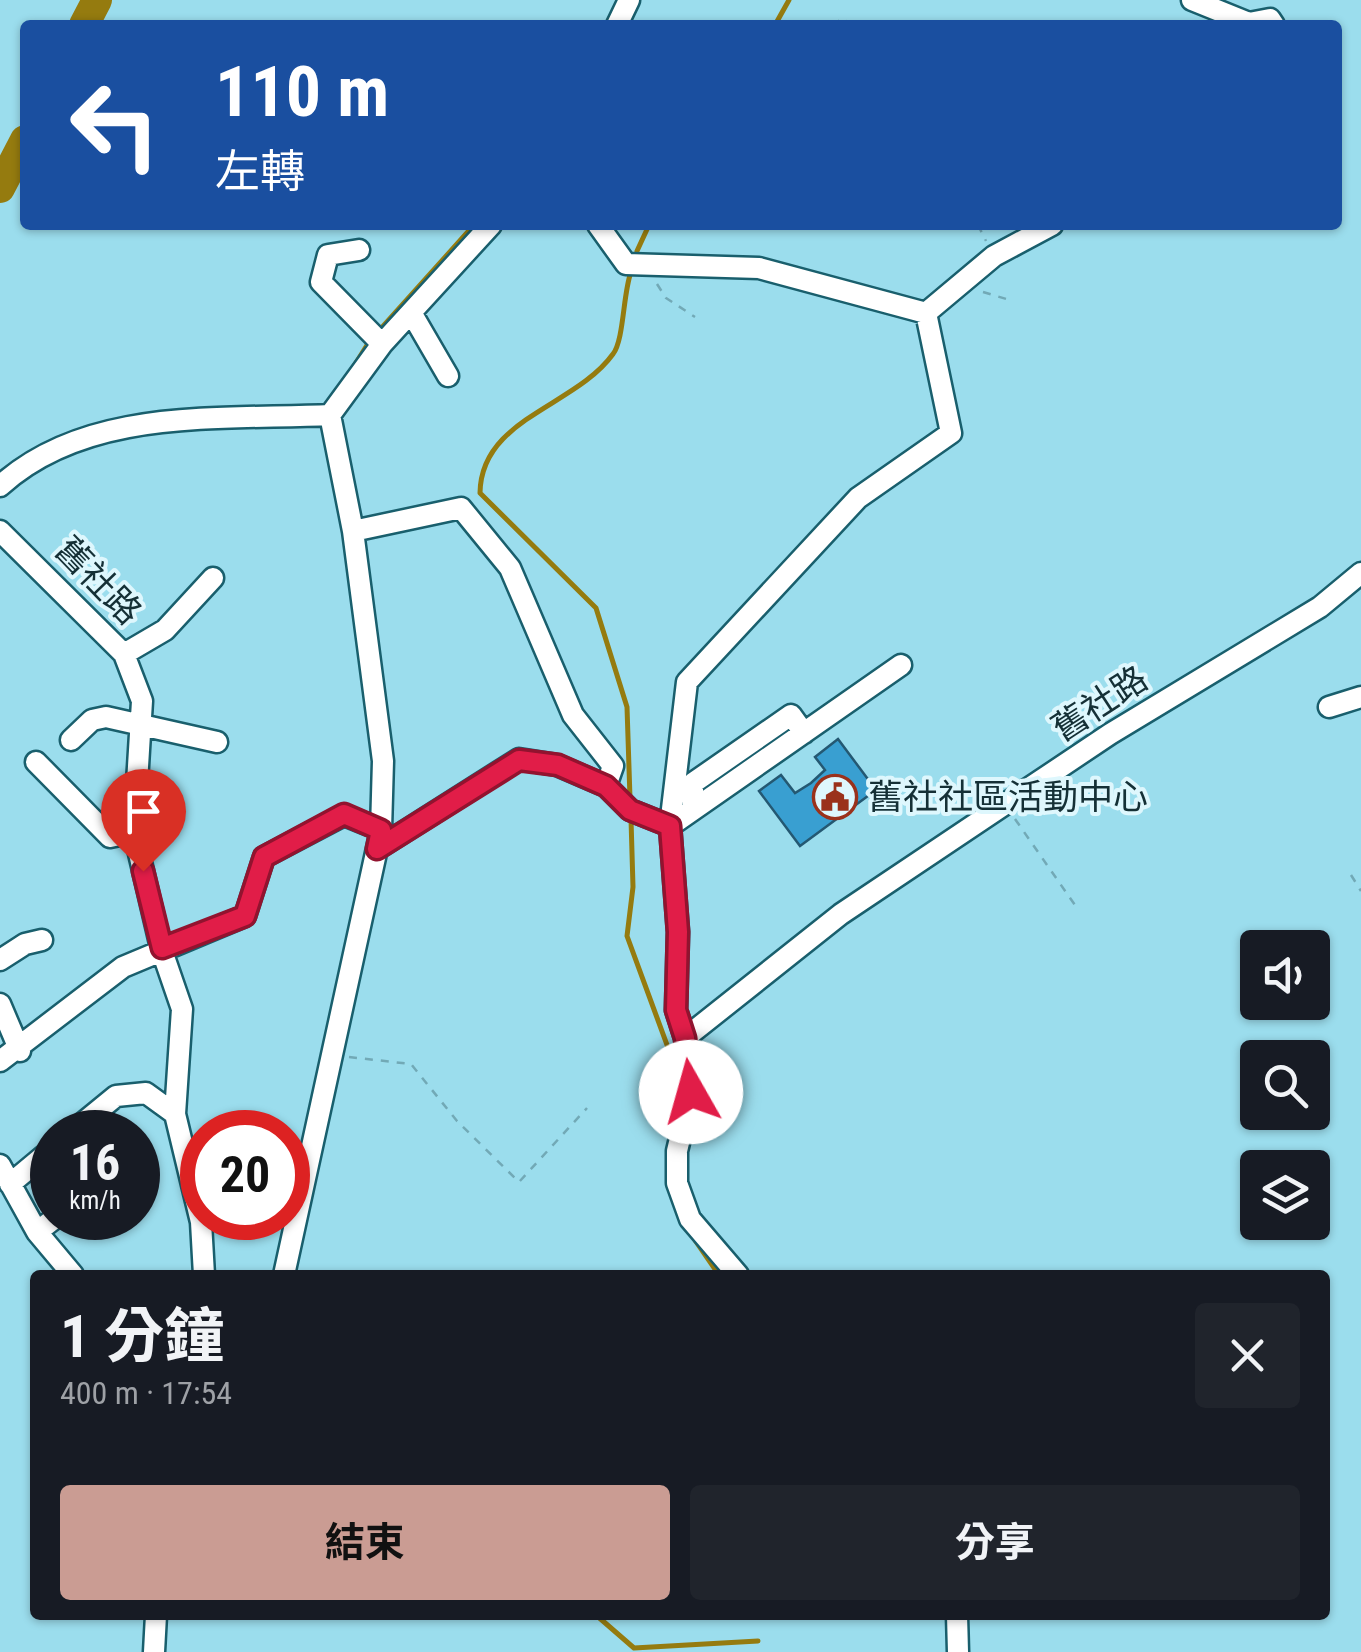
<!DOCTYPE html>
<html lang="zh-TW">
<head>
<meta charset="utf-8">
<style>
	:root { --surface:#171b24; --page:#20242c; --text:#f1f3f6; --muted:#9ea1a6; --accent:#ca9c93 }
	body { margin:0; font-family:"Roboto Condensed","Noto Sans TC",sans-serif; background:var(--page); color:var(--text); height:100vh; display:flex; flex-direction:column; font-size:38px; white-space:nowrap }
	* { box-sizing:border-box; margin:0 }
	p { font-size:32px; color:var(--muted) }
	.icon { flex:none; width:55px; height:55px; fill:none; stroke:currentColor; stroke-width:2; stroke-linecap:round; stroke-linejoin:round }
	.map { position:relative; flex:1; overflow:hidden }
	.details { position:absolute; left:30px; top:1270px; width:1300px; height:350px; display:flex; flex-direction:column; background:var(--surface); border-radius:10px; box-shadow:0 2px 8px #0004 }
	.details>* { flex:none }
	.hud { position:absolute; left:20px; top:20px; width:1322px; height:210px; border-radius:10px; box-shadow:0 2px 8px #0004; background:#1a4fa0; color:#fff; overflow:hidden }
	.fabs { position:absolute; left:1240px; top:930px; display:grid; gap:20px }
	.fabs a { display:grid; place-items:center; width:90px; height:90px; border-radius:10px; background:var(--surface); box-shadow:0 2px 8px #0004; font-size:50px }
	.speed { position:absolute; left:30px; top:1110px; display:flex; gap:20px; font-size:50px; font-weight:700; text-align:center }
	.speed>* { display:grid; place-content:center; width:130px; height:130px; border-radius:50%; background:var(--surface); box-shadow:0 2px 8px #0004; line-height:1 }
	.speed small { font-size:25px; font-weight:400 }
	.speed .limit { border:15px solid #d22; background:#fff; color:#111 }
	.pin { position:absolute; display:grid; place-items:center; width:85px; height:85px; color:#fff; margin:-102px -42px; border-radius:50% 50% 50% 0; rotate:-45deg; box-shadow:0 0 10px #0007 }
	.pin .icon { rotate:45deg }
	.me { position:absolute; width:110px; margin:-55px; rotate:353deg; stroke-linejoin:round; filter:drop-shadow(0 0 8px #0008) }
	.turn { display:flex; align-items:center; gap:35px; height:210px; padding:0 30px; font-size:45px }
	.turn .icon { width:130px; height:130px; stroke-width:2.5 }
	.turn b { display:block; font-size:70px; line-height:85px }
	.round { display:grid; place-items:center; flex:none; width:105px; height:105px; border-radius:10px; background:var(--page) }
	.overview { display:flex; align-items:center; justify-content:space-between; height:170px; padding:0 30px }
	h1 { font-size:60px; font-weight:700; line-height:75px }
	.action { display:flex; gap:20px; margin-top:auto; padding:20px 30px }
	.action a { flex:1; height:115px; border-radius:10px; background:var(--accent); color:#111; font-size:40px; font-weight:700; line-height:115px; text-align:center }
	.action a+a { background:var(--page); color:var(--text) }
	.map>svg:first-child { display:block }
</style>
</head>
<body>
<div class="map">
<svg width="1361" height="1652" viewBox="0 0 1361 1652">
	<rect width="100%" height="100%" fill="#9bdded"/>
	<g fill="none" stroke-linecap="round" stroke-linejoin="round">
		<!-- stream -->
		<path stroke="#957b0f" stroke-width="5" d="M775,25L789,0
			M637,251L649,225
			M377,333L474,225
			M354,366L369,342
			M630,798L627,707L596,608L480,493C481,418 575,407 613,354C624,340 623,293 631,272
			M631,819L633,887L627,936L681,1083
			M695,1240L719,1275
			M596,1615L634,1648L758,1641"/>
		<!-- river -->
		<path stroke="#957b0f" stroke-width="30" d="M84,25L97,0
			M0,188L25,140"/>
	</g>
	<!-- building -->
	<path fill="#399fd1" stroke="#245872" stroke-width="2.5" d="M838,739L876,790L800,846L759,791L781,775L795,793L811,783L825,770L815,757Z"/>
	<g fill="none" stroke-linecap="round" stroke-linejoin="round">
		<defs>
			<path id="minor" d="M1192,0L1249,23L1270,19L1274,25
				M617,25L629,0
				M598,225L626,264L759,268L926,313L951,433L858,498L687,682L670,826L678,932L676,1010L685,1038L691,1092L677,1151V1183L690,1219L738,1275
				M359,250L328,255L321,282L382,344
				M926,313L994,256L1052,225
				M412,314L448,376
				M0,486C87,407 219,420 330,415L382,344L491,225
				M0,531L124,654L142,701L134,832L161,948L182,1009L175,1114L201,1222L204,1275
				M353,531L461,508L510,568L573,715L613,766L606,786
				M124,654L165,630L213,578
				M1329,707L1361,697
				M71,740L92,720L106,717L217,742
				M36,762L110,837L134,832
				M693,810V783L791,715L804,733
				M377,849L519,759L557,765L606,786L630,810L670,826L901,665
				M0,960L25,944L42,940
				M0,1004L20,1051
				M685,1038L841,914L1110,734L1320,607L1361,573
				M0,1061L123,967L245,916L264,857L344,815L381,830
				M72,1132L116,1096L146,1093L175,1114
				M0,1165L37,1232L73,1275
				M10,1184L52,1149
				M37,1232L55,1218
				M284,1275L381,830L383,761L353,531L330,415
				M957,1615L958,1652
				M154,1652L156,1615"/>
		</defs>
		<!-- minor casing -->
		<use href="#minor" stroke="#195f6d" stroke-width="25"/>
		<!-- path -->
		<path stroke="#72a9b6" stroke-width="2.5" stroke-dasharray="8 8" stroke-linecap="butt" d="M833,25L843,18L850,25
			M978,225L986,241
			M657,284L666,298L695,317
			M983,292L1013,301
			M1015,819L1077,908
			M1351,875L1361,891
			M349,1057L411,1064L457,1121L519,1182L587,1108"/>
		<!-- minor -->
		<use href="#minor" stroke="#fff" stroke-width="20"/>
	</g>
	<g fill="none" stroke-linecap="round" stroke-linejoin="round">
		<defs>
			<path id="route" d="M143,871L162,948L245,916L264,857L344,814L381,830L377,849L519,760L558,765L606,786L630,810L670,826L678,932L676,1010L685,1038L691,1092"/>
		</defs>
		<!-- route casing -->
		<use href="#route" stroke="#92132f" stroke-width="25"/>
		<!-- route -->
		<use href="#route" stroke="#e11d48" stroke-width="18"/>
	</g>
	<!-- icons -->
	<defs>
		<symbol id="civic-ring" viewBox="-11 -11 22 22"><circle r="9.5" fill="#def7fd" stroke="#9a311b" stroke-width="1.5"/><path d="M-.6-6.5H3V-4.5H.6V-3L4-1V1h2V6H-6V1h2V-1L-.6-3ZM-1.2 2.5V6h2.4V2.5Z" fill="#9a311b"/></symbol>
	</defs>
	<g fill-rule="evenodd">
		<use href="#civic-ring" x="810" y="772" width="50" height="50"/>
	</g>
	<g text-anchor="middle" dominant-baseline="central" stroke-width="8" stroke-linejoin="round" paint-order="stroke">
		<!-- street labels -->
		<g font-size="35" fill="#153036" stroke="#def7fd">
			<text transform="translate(98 581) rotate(46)">舊社路</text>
			<text transform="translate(1100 704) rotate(-33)">舊社路</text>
		</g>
		<!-- poi labels -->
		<g font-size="35" fill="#153036" stroke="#def7fd" text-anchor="start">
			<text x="868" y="797">舊社社區活動中心</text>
		</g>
	</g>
</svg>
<div class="fabs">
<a><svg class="icon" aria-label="sound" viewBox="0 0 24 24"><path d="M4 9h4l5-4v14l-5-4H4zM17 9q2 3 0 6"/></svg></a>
<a><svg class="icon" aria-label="search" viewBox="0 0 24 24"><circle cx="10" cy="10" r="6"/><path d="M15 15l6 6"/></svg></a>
<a><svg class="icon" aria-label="layers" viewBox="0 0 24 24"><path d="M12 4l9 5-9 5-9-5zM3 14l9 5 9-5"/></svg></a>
</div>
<div class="speed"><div>16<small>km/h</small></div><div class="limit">20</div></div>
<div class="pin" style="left:143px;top:871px;background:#d93025"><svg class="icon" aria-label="arrive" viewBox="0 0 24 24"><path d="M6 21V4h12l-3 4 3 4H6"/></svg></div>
<svg class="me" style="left:691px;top:1092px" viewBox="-20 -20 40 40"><circle r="19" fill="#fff"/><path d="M0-13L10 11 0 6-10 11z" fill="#e11d48"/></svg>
<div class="hud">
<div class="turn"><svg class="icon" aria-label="left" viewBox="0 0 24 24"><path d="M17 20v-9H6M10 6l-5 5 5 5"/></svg><div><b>110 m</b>左轉</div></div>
</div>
<section class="details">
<div class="overview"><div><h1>1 分鐘</h1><p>400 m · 17:54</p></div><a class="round"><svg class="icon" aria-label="close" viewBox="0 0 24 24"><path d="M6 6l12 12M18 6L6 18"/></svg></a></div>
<div class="action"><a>結束</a><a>分享</a></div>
</section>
</div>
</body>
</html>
